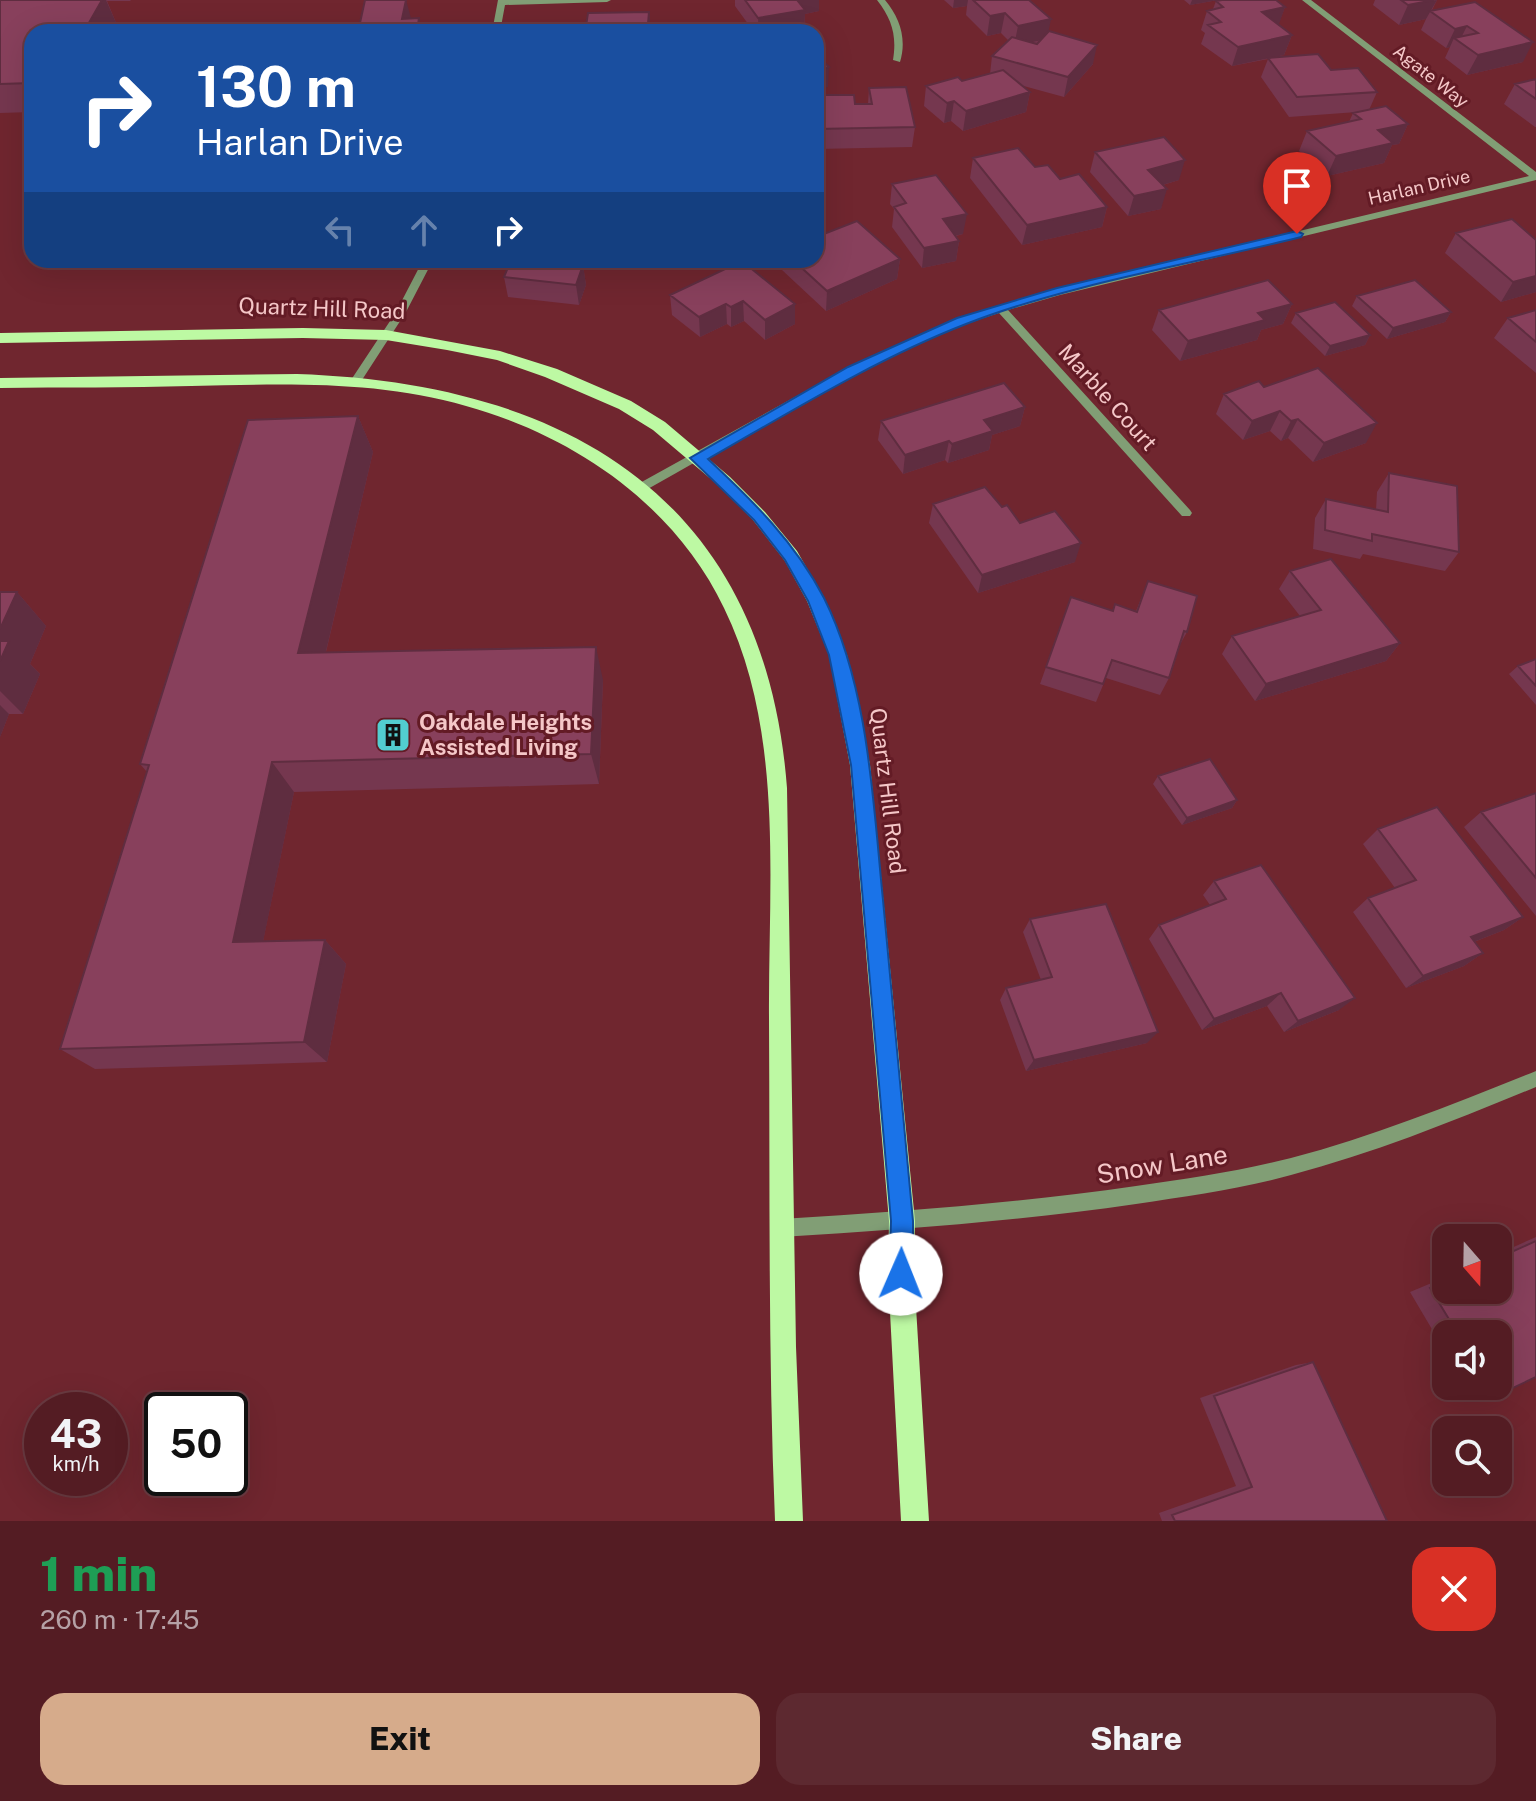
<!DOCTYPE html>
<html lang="en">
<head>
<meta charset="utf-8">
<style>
	:root { --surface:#541c23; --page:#5d2930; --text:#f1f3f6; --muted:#b5a1a6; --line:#6a3a41; --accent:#d6ab8b }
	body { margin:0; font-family:"Public Sans",sans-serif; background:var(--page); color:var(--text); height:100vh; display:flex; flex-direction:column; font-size:30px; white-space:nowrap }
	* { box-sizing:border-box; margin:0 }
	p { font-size:26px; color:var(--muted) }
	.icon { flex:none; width:44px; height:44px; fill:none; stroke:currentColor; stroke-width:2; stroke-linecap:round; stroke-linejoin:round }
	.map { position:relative; height:1521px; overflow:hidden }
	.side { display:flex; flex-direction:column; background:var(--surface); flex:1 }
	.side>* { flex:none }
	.top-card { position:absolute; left:24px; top:24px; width:800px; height:244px; border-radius:24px; box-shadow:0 8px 32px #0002,0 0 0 2px var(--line); background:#1a4fa0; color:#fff; overflow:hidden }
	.needle { width:52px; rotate:160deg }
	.controls { position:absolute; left:1432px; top:1224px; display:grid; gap:16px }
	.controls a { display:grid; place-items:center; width:80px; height:80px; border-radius:16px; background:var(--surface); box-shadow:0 8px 32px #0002,0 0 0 2px var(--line); font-size:40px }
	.speed { position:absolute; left:24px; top:1392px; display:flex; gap:16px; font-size:40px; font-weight:700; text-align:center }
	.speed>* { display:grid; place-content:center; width:104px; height:104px; border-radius:50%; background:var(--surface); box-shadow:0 8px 32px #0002,0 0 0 2px var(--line); line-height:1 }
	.speed small { font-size:20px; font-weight:400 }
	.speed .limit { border:4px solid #111; border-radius:12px; background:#fff; color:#111 }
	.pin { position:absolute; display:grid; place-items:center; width:68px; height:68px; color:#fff; margin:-82px -34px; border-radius:50% 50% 50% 0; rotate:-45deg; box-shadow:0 0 8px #0007 }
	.pin .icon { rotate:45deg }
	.me { position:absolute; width:88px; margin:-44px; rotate:1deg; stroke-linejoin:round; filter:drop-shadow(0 0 6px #0008) }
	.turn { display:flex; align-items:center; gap:28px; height:168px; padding:0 40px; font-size:36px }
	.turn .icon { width:104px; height:104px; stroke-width:2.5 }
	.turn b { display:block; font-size:56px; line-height:68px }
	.lanes { display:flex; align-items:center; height:76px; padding:0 40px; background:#0003; justify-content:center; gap:40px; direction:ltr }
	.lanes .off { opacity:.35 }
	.round { display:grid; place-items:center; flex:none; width:84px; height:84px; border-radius:24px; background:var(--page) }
	.headline { display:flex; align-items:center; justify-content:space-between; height:136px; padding:0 40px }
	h1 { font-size:48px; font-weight:800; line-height:60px; color:#1e9e55 }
	.primary-button { display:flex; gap:16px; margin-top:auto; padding:16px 40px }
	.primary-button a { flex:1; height:92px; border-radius:24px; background:var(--accent); color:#111; font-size:32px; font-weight:800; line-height:92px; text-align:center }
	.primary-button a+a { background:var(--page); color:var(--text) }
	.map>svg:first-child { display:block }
</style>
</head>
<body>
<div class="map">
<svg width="1536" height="1521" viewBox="0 0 1536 1521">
	<rect width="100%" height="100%" fill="#70262f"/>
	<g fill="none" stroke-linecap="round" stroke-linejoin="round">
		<!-- minor -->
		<path fill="#819e75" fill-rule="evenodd" d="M498,0H611L607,2L505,5L500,32H492Z
			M877,0H885C900,18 907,39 900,62L893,60C897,36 892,19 877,0Z
			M1302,0H1311L1536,172V180L1060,295L1008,310L1190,510L1192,513L1190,516H1182L999,313C875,351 759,427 646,490H638V484L849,367L958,319L1057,289L1529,176Z
			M423,260H433L406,312L360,383H352L351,380L396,312Z
			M1536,1071V1087C1456,1120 1375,1153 1291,1175C1241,1189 1188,1196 1136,1204C1019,1221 900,1230 781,1237L775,1234L772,1228L775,1222L781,1219C900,1212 1018,1203 1136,1186C1188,1179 1240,1171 1291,1158C1375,1136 1456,1103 1536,1071Z"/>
		<!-- major -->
		<path fill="#bdf9a3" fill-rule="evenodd" d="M303,328L386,330L500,351L557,369L631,401L665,422L730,477L765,512L797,551L825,600L847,655L870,765L915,1221L914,1274L929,1521H901L888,1274L889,1221L850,765L829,655L807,601L785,561L753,520L718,485L653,430L619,409L545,377L497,360L447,350L386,340L303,338L0,343V333Z
			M297,374C567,383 765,498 787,788L796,1347L803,1521H775C768,1353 770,1186 769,1018C768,883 785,733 724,608C675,505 574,436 466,406C377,380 283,384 191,386C127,388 64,387 0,388V378Z"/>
	</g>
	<!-- wall -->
	<path fill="#75374f" d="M0,0H131L130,1H107L117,25L116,28H119L125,32H32V112L0,113Z
		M735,0H819V11L805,14L804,29L790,32H754L735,6Z
		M944,0H1029L1048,32L1093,64L1064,97L1020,85L1030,92L1026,112L963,131L951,121L944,123L924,106L926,86L962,81L990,74L992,56L1008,40L1001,33L987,36L966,15L967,6L953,8Z
		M1184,0H1218L1190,5Z
		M1375,0H1437L1432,10L1475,2L1523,62L1467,75L1445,58L1450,47L1446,48L1421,30L1426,19L1399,25L1373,5Z
		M1216,1L1285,7L1278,25L1292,35L1284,55L1276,57L1331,70L1377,92L1369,110L1408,124L1399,144L1392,145L1384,163L1327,176L1299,151L1307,131L1349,122L1353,113L1357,112L1289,117L1261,77L1268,59L1232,66L1201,44L1205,33L1201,30L1207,11L1213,9Z
		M649,12L651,32H585Z
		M1536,79V127H1535L1504,104L1515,84Z
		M869,88L915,127L912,147L817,149L816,95L855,104H868Z
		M1095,152L1179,180L1163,185L1161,209L1128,216L1090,172Z
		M973,158L1035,167L1060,179L1107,207L1102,227L1022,245L970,178Z
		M892,184L963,234L956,236L959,241L956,261L922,268L892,227L894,209L890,204Z
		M1456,233L1536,292L1501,302L1445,253Z
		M900,259L897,279L826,311L782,270V260Z
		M742,261L795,324L765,340L744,321L731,327L727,324L700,337L672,315L670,295Z
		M583,265L586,285L579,305L508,297L504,277Z
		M1357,296L1451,312L1445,322L1387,339L1352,306Z
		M1292,304L1283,324L1261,330L1257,340L1180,361L1152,330L1159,310Z
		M1536,310V373L1494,338L1508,318Z
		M1296,313L1370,335L1365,345L1325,356L1291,323Z
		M1264,387L1366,443L1313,462L1288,438L1281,441L1270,431L1243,440L1216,414L1224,394Z
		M1025,407L1020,426L992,435L989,450L948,463L945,460L903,474L878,440L881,421Z
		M358,416L373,452L326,652L603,680L599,784L294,792L263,941L325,940L346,964L327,1062L95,1069L60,1049L147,772L140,764Z
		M1389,473L1459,552L1445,571L1363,554L1360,559L1313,549L1315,518L1326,499L1376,510L1377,492Z
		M933,504L1002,507L1020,523L1075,562L978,593L929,523Z
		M1290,571L1400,643L1386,661L1255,701L1222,654L1232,636L1300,616L1279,589Z
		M1148,581L1187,632L1178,648L1169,678L1160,695L1106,678L1096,702L1040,684L1071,597L1112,611L1115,604L1136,611Z
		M0,592H17L46,626L30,664L40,674L23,714H9L0,737Z
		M1536,659V705L1509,674L1518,666Z
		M1158,776L1237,800L1232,808L1182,825L1153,784Z
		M1536,793V916L1464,827L1481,812Z
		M1378,829L1523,917L1504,930L1474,942L1483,953L1464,966L1406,988L1353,912L1368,898L1395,888L1363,844Z
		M1214,881L1339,1010L1284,1032L1267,1006L1202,1030L1149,939L1159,925L1210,905L1203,895Z
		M1030,919L1147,1043L1026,1071L1000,1000L1006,988L1041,980L1023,932Z
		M1536,1237V1377L1496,1396L1473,1397L1466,1386H1498V1334H1446V1353L1410,1292L1446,1277V1290H1498V1254Z
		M1313,1362L1387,1521H1162L1159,1513L1236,1486L1200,1398L1296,1365Z"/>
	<!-- shaded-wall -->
	<path fill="#5f2d40" d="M102,0H106L117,25L113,32L86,28Z
		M406,0L411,18L409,32L402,19Z
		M794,0H819V11L805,14L804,29L790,32H759L758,18Z
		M954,0H968L967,6L953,8Z
		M1192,0H1218L1190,5Z
		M1437,0L1426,19L1399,25L1408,5Z
		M1285,7L1278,27L1262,12Z
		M649,12L651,32H648V24Z
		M1005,13L1001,33L987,36L990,16Z
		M419,18L422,32H417Z
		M1051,19L1047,39L1014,46L1018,26Z
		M1467,26L1459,42L1454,38L1450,47L1446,48L1455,29Z
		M1292,35L1284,55L1232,66L1238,47Z
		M1533,42L1523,62L1467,75L1478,55Z
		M1097,45L1093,64L1064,97L1068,77Z
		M829,67L828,87L816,90V70Z
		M1030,92L1026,112L963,131L966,111Z
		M954,101L951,121L944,123L947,103Z
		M1408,124L1399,144L1392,145L1384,163L1327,176L1336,156L1378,130Z
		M1185,160L1179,180L1142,191L1148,170Z
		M1167,189L1161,209L1128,216L1134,196Z
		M1107,207L1102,227L1022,245L1027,225Z
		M967,214L963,234L940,239L943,219Z
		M959,241L956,261L922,268L924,248Z
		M900,259L897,279L826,311L827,291Z
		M573,260H584L575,284L572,264Z
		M583,265L586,285L579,305L576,285Z
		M1536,276V292L1501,302L1513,282Z
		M743,301L744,321L731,327V307Z
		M726,304L727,324L700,337L699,317Z
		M795,304V324L765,340V320Z
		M1292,304L1283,324L1261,330L1257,340L1180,361L1188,341L1258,313Z
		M1451,312L1445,322L1387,339L1393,328Z
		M1370,335L1365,345L1325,356L1330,346Z
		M1025,407L1020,426L992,435L989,450L948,463L952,444L984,420Z
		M1280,411L1270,431L1243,440L1252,421Z
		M358,416L373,452L318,685L298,653Z
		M1298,419L1288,438L1281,441L1291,421Z
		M1377,423L1366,443L1313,462L1324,443Z
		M949,441L945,460L903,474L905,455Z
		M1081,543L1075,562L978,593L982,575Z
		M17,592L46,626L30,664L40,674L23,714L0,691V629Z
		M1400,643L1386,661L1255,701L1266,684Z
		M596,647L603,680L599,784L591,754Z
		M0,705L9,714L0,737Z
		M272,762L294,792L258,966L233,942Z
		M1237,800L1232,808L1182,825L1187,818Z
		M1523,917L1504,930L1453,950L1471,937Z
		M325,940L346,964L327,1062L304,1042Z
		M1483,953L1464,966L1406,988L1423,976Z
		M1281,993L1267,1006L1202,1030L1214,1019Z
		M1355,998L1339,1010L1284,1032L1298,1021Z
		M1158,1032L1147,1043L1026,1071L1034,1060Z"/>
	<!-- building -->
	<path fill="#88405c" stroke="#5f2d40" stroke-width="2" d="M0,0H102L86,28H119L124,31L32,32V83L0,84Z
		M365,0H406L402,19L419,18L417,32H358Z
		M745,0H797L805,10L758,18Z
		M973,0H1029L1051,19L1018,26L1005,13L990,16Z
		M1222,0H1276L1285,7L1262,12L1292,35L1238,47L1208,25L1221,22L1207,11L1223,7L1216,1Z
		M1401,0H1434L1408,5Z
		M1475,2L1533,42L1478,55L1454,38L1478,33L1467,26L1455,29L1430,11Z
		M649,12L648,24H638L637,32H585L588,13Z
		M1049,31L1097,45L1068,77L992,56L1012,37L1037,44Z
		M816,54L829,67L816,70Z
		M1318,54L1331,70L1358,68L1377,92L1297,97L1268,58Z
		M1003,70L1030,92L966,111L954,101L947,103L926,86L958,77L962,81Z
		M1536,79V99L1515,84Z
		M906,87L915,127L817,129L816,120V95H854L855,104H872L869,88Z
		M1386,106L1408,124L1378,130L1393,143L1336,156L1307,131L1361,119L1353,113Z
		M1164,137L1185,160L1148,170L1167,189L1134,196L1095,152Z
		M1018,148L1035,167L1048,165L1060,179L1079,174L1107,207L1027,225L973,158Z
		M936,175L967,214L943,219L959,241L924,248L894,207L906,203L892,184Z
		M1512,219L1536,240V276L1513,282L1456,233Z
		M857,221L900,259L827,291L793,260H816V237Z
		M511,260H573L572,264L583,265L576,285L504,277Z
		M742,261L795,304L765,320L743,301L731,307L726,304L699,317L670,295Z
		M1268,280L1292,304L1258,313L1265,320L1188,341L1159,310Z
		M1415,280L1451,312L1393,328L1357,296Z
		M1335,302L1370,335L1330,346L1296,313Z
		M1536,310V342L1508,318Z
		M1318,368L1377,423L1324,443L1298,419L1291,421L1280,411L1252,421L1224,394L1259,381L1264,387Z
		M1004,383L1025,407L984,420L993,431L952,444L949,441L905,455L881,421Z
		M358,416L298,653L596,647L591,754L272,762L233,942L325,940L304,1042L60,1049L149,765L140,764L248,420Z
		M1389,473L1457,486L1459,552L1372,534V541L1325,530L1326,499L1388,512Z
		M985,487L1002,507L1007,505L1020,523L1055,511L1081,543L982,575L933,504Z
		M1331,559L1400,643L1266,684L1232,636L1321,610L1290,571Z
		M1148,581L1197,596L1187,632L1184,631L1169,678L1112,660L1103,684L1046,667L1071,597L1113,611L1115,604L1137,612Z
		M0,592H17L0,629Z
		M0,641H9L0,661Z
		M1536,659V686L1518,666Z
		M1210,759L1237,800L1187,818L1158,776Z
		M1536,793V878L1481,812Z
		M1437,807L1523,917L1471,937L1483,953L1423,976L1368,898L1416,880L1378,829Z
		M1261,865L1355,998L1298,1021L1281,993L1214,1019L1159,925L1226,899L1214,881Z
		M1106,904L1158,1032L1034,1060L1006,988L1052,977L1030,919Z
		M1536,1241V1377L1496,1396L1490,1386H1498V1334H1458L1430,1288L1446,1280V1290H1498V1258Z
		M1313,1362L1387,1521H1175L1172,1515L1252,1487L1214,1396Z"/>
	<!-- route -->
	<path fill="#1a73e8" stroke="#114b97" stroke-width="2" d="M1297,231L1303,234L1301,237C1193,264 1069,284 966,324C876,359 792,411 708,459C753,501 795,542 824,598C869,688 873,802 883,900C893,1007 903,1114 913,1221V1274L909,1282L901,1286L892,1282L889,1274L891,1221L851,765L829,655L808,601L785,560L754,520L690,458L848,367L957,318L1057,288Z"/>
	<!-- icons -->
	<defs>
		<symbol id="building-square" viewBox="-11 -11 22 22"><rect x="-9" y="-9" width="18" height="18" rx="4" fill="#52cdcf" stroke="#631b25"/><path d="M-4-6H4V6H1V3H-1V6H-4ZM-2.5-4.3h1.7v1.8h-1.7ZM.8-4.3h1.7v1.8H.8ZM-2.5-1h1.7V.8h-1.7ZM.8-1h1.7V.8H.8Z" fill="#111"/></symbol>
	</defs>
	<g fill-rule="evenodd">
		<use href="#building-square" x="373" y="715" width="40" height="40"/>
	</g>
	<g text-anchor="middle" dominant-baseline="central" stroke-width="6" stroke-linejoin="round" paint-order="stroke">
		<!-- far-street labels -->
		<g font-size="18" fill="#f5c7c8" stroke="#631b25">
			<text transform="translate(1431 76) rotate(38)">Agate Way</text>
			<text transform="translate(1419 187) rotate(-13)">Harlan Drive</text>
		</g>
		<!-- street labels -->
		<g font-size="22" fill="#f5c7c8" stroke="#631b25">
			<text transform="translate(322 308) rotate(2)">Quartz Hill Road</text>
			<text transform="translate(1108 397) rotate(48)">Marble Court</text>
			<text transform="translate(888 791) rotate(83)">Quartz Hill Road</text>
		</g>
		<!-- poi labels -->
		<g font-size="22" font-weight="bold" fill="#f5c7c8" stroke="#631b25" text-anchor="start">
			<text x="419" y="722">Oakdale Heights<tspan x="419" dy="25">Assisted Living</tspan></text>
		</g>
		<!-- near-street labels -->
		<g font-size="26" fill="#f5c7c8" stroke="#631b25">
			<text transform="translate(1162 1164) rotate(-9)">Snow Lane</text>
		</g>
	</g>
</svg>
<div class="controls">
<a><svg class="needle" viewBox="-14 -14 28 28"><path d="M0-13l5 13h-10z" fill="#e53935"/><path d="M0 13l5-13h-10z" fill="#b5a1a6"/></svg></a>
<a><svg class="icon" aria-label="sound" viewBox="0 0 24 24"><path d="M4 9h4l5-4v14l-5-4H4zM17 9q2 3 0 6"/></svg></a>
<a><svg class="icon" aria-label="search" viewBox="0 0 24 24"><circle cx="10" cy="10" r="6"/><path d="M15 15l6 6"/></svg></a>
</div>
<div class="speed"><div>43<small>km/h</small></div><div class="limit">50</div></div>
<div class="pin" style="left:1297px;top:234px;background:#d93025"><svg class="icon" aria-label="arrive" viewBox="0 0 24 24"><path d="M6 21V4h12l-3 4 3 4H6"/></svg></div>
<svg class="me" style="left:901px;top:1274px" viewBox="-20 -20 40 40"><circle r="19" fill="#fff"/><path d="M0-13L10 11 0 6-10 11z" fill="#1a73e8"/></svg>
<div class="top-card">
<div class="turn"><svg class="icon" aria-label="right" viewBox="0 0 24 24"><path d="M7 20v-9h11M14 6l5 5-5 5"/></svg><div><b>130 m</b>Harlan Drive</div></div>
<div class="lanes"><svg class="icon off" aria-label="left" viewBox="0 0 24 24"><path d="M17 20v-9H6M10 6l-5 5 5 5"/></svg><svg class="icon off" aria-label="ahead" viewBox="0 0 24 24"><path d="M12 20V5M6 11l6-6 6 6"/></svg><svg class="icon" aria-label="right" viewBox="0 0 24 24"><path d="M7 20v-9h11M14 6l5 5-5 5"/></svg></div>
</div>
</div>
<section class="side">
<div class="headline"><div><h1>1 min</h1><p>260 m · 17:45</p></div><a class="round" style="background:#d93025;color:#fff"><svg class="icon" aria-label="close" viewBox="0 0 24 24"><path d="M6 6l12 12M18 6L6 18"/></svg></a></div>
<div class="primary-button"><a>Exit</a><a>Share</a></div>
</section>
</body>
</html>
